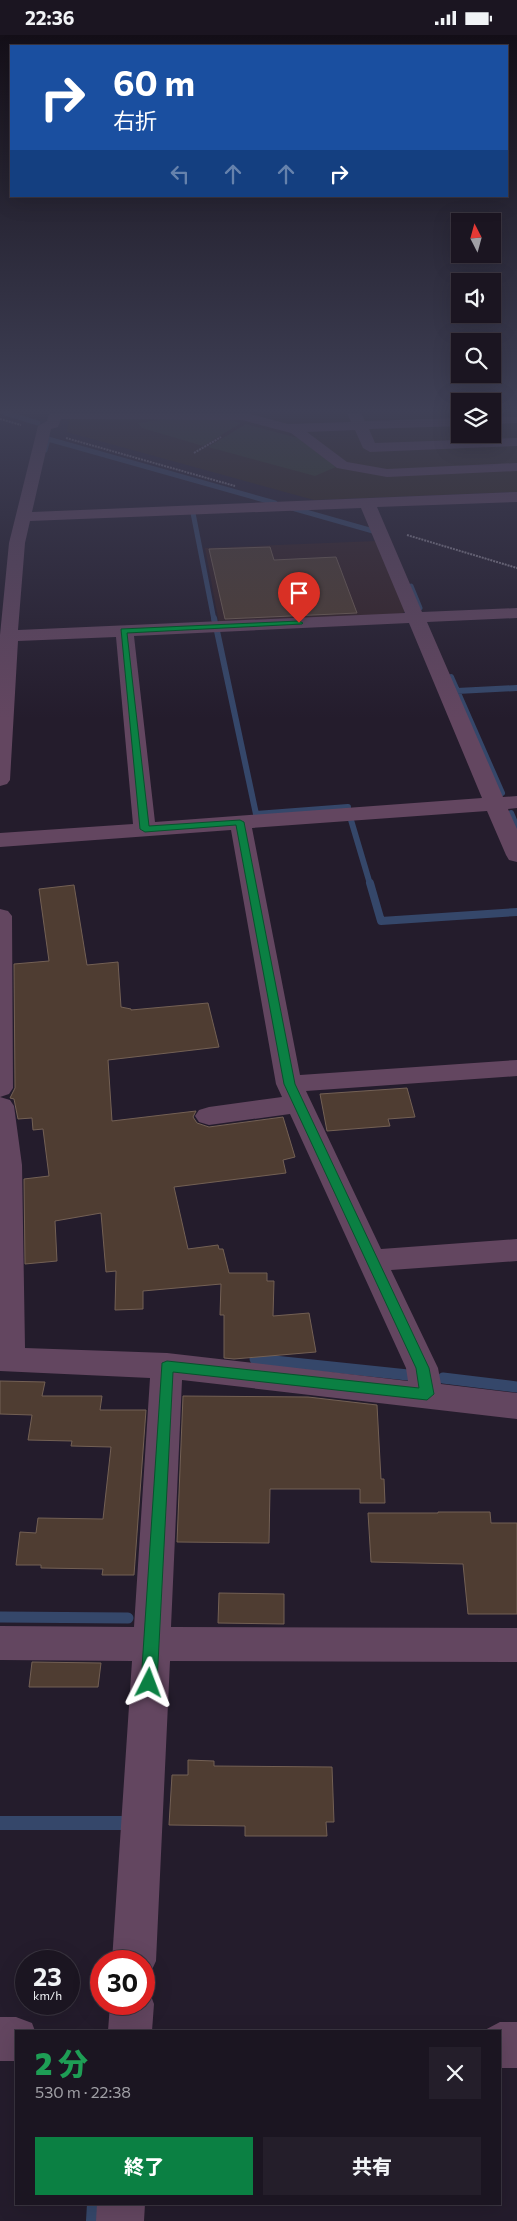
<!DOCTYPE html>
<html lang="ja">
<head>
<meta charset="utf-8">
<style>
	:root { --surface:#1b1521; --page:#241e2a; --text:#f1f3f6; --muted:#a09fa5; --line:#39343f; --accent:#0b8043 }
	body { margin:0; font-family:Commissioner,"Noto Sans JP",sans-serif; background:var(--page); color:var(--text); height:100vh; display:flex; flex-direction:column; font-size:19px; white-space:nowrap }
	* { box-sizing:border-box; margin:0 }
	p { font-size:16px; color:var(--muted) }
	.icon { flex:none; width:28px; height:28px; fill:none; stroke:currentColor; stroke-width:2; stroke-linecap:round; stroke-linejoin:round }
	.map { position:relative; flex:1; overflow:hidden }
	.side { position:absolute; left:15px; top:1995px; width:486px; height:175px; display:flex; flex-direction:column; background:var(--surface); border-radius:0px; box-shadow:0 5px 20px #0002,0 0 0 1px var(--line) }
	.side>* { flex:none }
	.hud { position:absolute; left:10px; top:10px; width:498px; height:152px; border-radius:0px; box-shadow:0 5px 20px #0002,0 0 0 1px var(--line); background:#1a4fa0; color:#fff; overflow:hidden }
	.needle { width:32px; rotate:354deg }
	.fabs { position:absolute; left:451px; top:178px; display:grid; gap:10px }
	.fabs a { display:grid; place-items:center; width:50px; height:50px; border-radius:0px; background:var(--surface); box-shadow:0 5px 20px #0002,0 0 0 1px var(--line); font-size:25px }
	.speed { position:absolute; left:15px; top:1915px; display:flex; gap:10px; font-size:25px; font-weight:700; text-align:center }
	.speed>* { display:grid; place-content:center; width:65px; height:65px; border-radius:50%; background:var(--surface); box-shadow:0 5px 20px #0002,0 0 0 1px var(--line); line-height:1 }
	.speed small { font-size:12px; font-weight:400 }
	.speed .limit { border:8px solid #d22; background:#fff; color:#111 }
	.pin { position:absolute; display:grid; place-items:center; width:42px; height:42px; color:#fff; margin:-51px -21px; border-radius:50% 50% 50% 0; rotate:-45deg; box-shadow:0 0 5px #0007 }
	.pin .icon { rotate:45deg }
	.me { position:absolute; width:55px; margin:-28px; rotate:3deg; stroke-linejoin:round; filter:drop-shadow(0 0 4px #0008) }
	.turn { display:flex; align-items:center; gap:18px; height:105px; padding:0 20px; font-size:22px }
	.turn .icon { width:65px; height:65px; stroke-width:2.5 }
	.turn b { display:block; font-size:35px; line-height:42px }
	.lanes { display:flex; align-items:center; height:48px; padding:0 20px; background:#0003; justify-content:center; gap:25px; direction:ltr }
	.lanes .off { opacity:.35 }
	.round { display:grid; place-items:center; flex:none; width:52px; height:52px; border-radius:0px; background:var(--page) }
	.head { display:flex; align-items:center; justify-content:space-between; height:85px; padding:0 20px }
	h1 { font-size:30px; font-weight:800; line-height:38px; color:#1e9e55 }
	.action { display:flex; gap:10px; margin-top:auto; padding:10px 20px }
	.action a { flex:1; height:58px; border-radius:0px; background:var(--accent); color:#fff; font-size:20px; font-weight:800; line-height:58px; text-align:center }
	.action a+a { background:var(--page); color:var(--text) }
	.status { display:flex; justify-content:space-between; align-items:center; height:35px; padding:0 25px; background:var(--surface); direction:ltr }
	.status svg { height:14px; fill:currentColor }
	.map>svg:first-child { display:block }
</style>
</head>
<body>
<div class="status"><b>22:36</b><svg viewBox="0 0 49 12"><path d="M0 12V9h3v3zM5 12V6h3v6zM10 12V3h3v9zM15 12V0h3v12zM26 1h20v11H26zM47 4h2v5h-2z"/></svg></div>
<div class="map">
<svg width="517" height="2186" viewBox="0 0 517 2186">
	<rect width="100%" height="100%" fill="#241c2c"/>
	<!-- commercial -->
	<path fill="#312517" d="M70,378H460V399H492L493,378H517V457L314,465L67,397Z"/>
	<!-- industrial -->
	<path fill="#342126" d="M376,506L406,576L401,579L219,588L205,513Z"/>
	<!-- green -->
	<path fill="#333f23" d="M171,383L225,384L241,388L203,411L142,393L138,388Z
		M246,389L298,403L336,432L315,441L208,412Z"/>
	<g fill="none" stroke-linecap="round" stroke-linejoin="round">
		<!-- stream-far4 -->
		<path stroke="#35476a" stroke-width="5" d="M5,378L38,388
			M45,415L48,404L275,468
			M292,473L373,496
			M193,478L214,585
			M411,551L420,573"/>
		<!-- stream-far3 -->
		<path stroke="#35476a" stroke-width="6" d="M214,583L215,588
			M217,596L256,779L348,772
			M451,642L502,758
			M457,656L517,653
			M511,778L517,792
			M351,785L370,849"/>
		<!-- stream-far2 -->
		<path stroke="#35476a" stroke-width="8" d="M370,848L381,886L517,877"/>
		<!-- stream-far1 -->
		<path stroke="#35476a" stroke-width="11" d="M255,1324L408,1340
			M443,1343L517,1352
			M0,1582L128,1583"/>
		<!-- stream -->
		<path stroke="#35476a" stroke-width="14" d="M0,1788H124
			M93,2186L94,2169"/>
	</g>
	<!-- building -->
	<path fill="#4f3d32" stroke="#736054" d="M270,512L274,525L336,522L357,578L225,584L209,514Z
		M74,850L87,930L118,927L121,972L131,974V975L208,968L219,1012L108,1025L112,1086L196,1076L193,1082L197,1088L209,1092L283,1082L295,1122L283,1125L286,1138L174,1152L188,1214L218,1210L219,1214H223L229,1238H267V1246H274L273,1281L309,1278L316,1317L234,1324L224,1323V1280H220L221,1249L143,1256V1274L115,1275L116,1236L106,1237L101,1178L55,1186L57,1226L25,1229L24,1144L49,1141L43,1094L33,1095L32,1083L18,1084L14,1064L10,1063L15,1053L14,929L49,926L39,854Z
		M407,1053L415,1082L388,1084L390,1091L327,1096L320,1059Z
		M0,1346L45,1347L42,1361H102L100,1375H146L134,1540H102L103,1534L41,1533V1530H16L20,1497L36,1498L38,1483L103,1484L111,1412L71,1411L72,1406L28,1405L32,1380L0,1379Z
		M183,1361L308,1362L377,1370L381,1444H384L385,1468H360V1454H270L269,1508L177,1507Z
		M438,1477H490L491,1488H517V1579H468L463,1529L371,1527L368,1478H438Z
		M219,1558L284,1559V1589L218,1588Z
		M32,1627L101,1628L98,1652H29Z
		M188,1725L214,1726V1731L332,1732L334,1787H326L327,1801H245V1791L169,1790L172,1740H188Z"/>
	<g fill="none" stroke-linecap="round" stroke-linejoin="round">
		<!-- path -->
		<path stroke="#8c8593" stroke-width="2" stroke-dasharray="2 1" stroke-linecap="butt" d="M0,384L21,390
			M66,403L235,451
			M194,418L221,402
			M407,500L517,533"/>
		<!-- minor -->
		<path fill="#634660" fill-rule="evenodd" d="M49,378H247L288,389L351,387L347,378H361L365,386L460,383V391L369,394L375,408L517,403V411L370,417L363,413L355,395L307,397L347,427L387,434L517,428V436L387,442L337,433L291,398L242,385L61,384L58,392L51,394L32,477L517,457V467L377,472L422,577L517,573V583L427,587L503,762L517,761V773L508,774L517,794V827L509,825L506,820L487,776L252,793L300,1040L517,1025V1041L306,1056L381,1214L517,1204V1226L391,1235L438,1333L441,1349L517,1358V1384L182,1345L171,1592L517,1593V1627L170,1626L156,1926L149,1941L144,1944V1926H112L132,1626L0,1625V1591L134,1592L150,1343L0,1336V1062L10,1065L14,1071L22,1130L25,1313L167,1318L408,1346L406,1333L290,1079L209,1090L199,1087L195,1081L199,1075L209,1072L282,1062L276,1049L231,795L0,812V798L133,789L116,602L18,606L10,745L7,749L0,751V600L9,508L38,391L47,386ZM361,473L405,578L18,595L25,508L30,486ZM409,588L482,763L155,787L134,601Z
			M492,381L517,382V388L492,389Z
			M0,874L8,876L12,881L13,1053L9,1059L0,1062Z
			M144,1952L148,1953L154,1969L152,1996H108L110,1969H144Z
			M0,1982H16L32,1988L35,1996H16V2026H0Z
			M500,1987H517V2033H500V1996H483Z
			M97,2169H145L144,2186H96Z"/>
	</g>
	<!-- sky -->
	<linearGradient id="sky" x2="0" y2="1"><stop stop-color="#140f18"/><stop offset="0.55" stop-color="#3f4056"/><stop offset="1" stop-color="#3f4056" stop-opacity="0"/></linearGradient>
	<rect width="517" height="684" fill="url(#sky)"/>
	<!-- route -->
	<path fill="#0b8043" stroke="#07532c" d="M299,586L303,588L302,589L127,598L149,791L240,785L244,787L295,1049L429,1333L434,1359L427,1365L173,1337L157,1648L155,1653L149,1655L144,1653L141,1648L162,1328L167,1326L419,1353L416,1333L284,1049L236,790L145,797L140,794L121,594Z"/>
</svg>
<div class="fabs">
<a><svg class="needle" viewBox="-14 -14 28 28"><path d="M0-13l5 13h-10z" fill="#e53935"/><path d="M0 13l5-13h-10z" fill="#a09fa5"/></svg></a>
<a><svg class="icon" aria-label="sound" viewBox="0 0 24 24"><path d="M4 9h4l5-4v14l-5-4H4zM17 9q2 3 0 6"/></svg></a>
<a><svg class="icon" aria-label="search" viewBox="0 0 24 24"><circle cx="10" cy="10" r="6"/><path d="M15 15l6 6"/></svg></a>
<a><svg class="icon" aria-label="layers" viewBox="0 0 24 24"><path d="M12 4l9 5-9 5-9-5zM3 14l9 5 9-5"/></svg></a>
</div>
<div class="speed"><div>23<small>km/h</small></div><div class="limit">30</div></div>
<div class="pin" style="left:299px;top:588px;background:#d93025"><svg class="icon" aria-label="arrive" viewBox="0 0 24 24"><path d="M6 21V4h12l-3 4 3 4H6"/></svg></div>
<svg class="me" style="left:149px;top:1648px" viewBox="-20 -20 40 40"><path d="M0-17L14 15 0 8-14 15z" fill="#0b8043" stroke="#fff" stroke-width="4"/></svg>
<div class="hud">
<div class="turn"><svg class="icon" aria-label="right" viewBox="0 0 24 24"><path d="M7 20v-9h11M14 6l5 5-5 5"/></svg><div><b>60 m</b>右折</div></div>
<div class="lanes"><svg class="icon off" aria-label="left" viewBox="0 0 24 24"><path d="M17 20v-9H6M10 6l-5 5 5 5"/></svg><svg class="icon off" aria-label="ahead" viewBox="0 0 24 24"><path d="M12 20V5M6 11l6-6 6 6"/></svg><svg class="icon off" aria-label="ahead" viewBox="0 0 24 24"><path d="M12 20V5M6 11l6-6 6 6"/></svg><svg class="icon" aria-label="right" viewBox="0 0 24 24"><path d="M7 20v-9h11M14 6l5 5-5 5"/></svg></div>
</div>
<section class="side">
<div class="head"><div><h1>2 分</h1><p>530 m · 22:38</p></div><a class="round"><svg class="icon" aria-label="close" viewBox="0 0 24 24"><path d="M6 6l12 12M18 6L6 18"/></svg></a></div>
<div class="action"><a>終了</a><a>共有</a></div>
</section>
</div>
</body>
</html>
